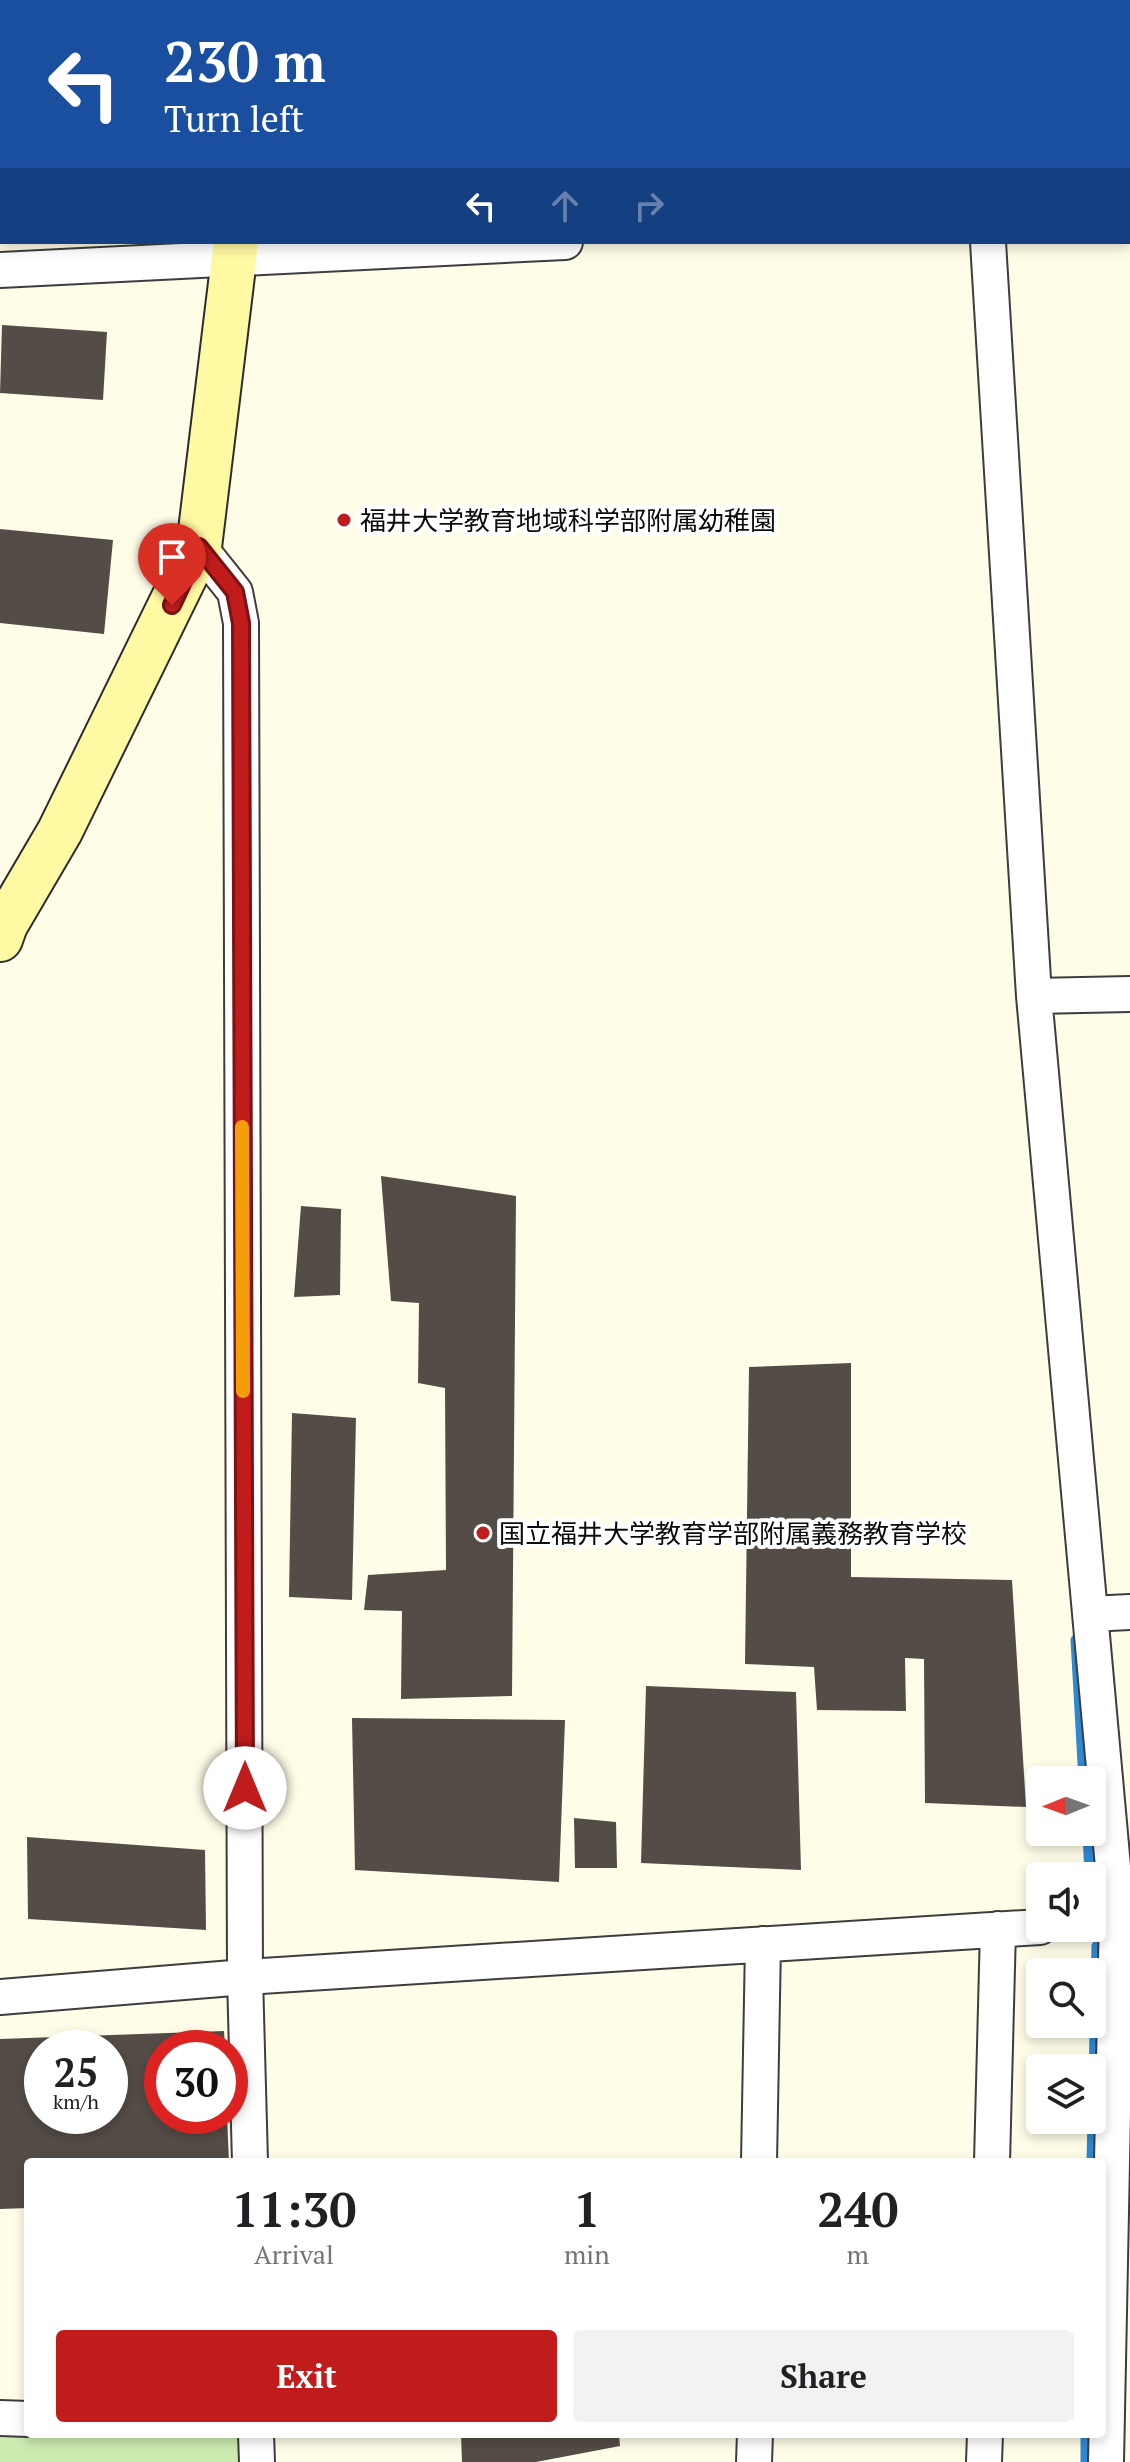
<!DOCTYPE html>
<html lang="en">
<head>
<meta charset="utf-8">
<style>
	:root { --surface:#fff; --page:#f2f2f2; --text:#202124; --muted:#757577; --accent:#c11c1c }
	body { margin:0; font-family:"PT Serif","Noto Sans JP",serif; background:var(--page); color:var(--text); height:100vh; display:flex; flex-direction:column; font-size:30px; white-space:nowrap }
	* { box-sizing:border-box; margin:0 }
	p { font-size:26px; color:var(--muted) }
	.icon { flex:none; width:44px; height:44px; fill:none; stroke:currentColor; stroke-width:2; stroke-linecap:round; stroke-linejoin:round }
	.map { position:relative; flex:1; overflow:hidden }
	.sheet { position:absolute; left:24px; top:2158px; width:1082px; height:280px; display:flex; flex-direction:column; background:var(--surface); border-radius:8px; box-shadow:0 4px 12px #0003 }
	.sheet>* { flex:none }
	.top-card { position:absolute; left:0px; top:0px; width:1130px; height:244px; box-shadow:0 4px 12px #0003; background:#1a4fa0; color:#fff; overflow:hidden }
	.needle { width:52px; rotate:269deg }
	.tools { position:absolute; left:1026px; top:1766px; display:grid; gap:16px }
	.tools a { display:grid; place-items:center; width:80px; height:80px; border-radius:8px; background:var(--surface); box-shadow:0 4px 12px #0003; font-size:40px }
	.speed { position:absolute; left:24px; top:2030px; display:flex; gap:16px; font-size:40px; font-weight:700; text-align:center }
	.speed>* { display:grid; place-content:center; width:104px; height:104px; border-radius:50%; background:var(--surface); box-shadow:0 4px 12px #0003; line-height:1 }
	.speed small { font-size:20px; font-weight:400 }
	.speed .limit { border:12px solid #d22; background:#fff; color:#111 }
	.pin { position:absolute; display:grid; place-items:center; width:68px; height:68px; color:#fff; margin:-82px -34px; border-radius:50% 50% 50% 0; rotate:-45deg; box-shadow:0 0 8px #0007 }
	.pin .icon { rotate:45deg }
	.me { position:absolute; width:88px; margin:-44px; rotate:0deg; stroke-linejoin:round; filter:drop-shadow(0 0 6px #0008) }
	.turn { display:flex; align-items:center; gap:28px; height:168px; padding:0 32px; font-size:36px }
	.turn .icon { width:104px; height:104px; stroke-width:2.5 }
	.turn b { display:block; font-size:56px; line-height:68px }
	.lanes { display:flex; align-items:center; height:76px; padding:0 32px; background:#0003; justify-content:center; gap:40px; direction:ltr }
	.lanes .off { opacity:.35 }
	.eta { display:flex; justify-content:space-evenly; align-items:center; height:136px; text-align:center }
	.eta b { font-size:48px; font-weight:700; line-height:56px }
	.cta { display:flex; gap:16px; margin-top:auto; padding:16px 32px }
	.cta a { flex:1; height:92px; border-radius:8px; background:var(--accent); color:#fff; font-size:32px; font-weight:700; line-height:92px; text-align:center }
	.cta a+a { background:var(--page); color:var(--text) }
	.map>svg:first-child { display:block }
</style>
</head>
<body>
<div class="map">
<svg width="1130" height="2462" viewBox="0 0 1130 2462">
	<rect width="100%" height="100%" fill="#fffce8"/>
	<!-- green -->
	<path fill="#ccebb0" d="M0,2430L28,2434H241L240,2462H0Z"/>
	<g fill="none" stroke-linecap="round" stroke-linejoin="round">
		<!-- stream -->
		<path stroke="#2d89d4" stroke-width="11" d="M1076,1640L1084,1780
			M1088,1832L1090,1876
			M1092,2162L1097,1946
			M1086,2462V2434"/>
	</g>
	<!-- building -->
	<path fill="#544c46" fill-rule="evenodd" d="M2,325L107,332L103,400L0,393Z
		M0,529L113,540L104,634L0,623Z
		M381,1176L516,1196L512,1696L401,1699L402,1611L364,1610L368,1575L446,1570L445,1388L418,1383L419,1303L391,1301Z
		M301,1206L341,1209L340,1295L294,1297Z
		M851,1363V1577L1012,1580L1026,1807L925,1803L924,1659L905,1658L906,1711L817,1710L814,1667L745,1664L749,1367Z
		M292,1413L356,1418L352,1600L289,1597Z
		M646,1686L796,1692L801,1870L641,1863Z
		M352,1718L565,1720L559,1882L355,1870Z
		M574,1818L616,1822L617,1868H575Z
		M27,1837L205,1850L206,1930L28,1919Z
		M224,2031L225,2048H162V2116H227L229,2162H28V2208L0,2209V2039ZM42,2048H110V2116H42Z
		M461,2434H619L620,2446L536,2462H462Z"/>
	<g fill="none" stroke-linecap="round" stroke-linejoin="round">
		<defs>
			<path id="street" d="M979,0L980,2
				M1128,220H1130
				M988,242L1034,996L1117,1911L1106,2462
				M0,270L565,242
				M199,547L235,592L241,623L245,1977L250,2162
				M1034,996L1130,994
				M1090,1614L1130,1612
				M0,1997L245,1977L1040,1927
				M759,2162L763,1944
				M992,2162L998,1929
				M0,2418L28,2419
				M256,2434L257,2462
				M754,2462L755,2434
				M984,2462L985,2434"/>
			<path id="secondary" d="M236,2V0
				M0,939L5,925L60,831L199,547L236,242"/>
		</defs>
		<!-- street casing -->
		<use href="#street" stroke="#3d3d3d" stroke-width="38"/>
		<!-- secondary casing -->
		<use href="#secondary" stroke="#2c2c2c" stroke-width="48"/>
		<!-- street -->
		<use href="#street" stroke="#fff" stroke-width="34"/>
		<!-- secondary -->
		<use href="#secondary" stroke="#fff9a3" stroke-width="44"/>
	</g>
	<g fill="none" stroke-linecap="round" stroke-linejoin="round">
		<defs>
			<path id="route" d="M172,605L199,547L235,592L241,623L245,1788"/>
		</defs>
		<!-- route casing -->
		<use href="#route" stroke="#7d1212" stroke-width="20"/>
		<!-- route -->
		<use href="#route" stroke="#c11c1c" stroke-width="14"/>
		<!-- slow -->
		<path stroke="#f59e0b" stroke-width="14" d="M242,1127L243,1391"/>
	</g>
	<!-- markers -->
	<g fill="#c11c1c" stroke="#fff" stroke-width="3">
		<circle cx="344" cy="520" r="8"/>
		<circle cx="483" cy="1533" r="8"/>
	</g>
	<g text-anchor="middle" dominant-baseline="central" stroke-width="8" stroke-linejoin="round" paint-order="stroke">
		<!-- poi labels -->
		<g font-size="26" fill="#0a0a0a" stroke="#fff" text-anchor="start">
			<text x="360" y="520">福井大学教育地域科学部附属幼稚園</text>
			<text x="499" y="1533">国立福井大学教育学部附属義務教育学校</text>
		</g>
	</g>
</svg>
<div class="tools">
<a><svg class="needle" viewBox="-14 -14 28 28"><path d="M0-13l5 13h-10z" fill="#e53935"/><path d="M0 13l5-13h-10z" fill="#757577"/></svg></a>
<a><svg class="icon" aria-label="sound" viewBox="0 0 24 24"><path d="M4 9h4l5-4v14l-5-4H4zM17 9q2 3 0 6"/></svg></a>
<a><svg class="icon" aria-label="search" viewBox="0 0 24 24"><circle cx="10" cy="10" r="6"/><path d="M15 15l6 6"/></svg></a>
<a><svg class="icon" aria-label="layers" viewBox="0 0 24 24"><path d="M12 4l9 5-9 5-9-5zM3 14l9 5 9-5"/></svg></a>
</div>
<div class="speed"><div>25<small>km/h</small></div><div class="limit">30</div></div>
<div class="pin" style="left:172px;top:605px;background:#d93025"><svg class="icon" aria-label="arrive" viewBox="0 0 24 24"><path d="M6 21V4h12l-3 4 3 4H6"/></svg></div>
<svg class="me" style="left:245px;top:1788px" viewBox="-20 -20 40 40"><circle r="19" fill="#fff"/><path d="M0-13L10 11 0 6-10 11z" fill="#c11c1c"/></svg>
<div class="top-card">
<div class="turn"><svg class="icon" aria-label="left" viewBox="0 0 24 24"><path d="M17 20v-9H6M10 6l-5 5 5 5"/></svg><div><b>230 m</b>Turn left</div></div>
<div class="lanes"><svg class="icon" aria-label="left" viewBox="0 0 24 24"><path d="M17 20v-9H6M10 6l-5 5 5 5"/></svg><svg class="icon off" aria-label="ahead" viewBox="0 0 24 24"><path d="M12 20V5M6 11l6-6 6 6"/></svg><svg class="icon off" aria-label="right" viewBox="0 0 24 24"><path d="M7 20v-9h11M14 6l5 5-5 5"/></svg></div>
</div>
<section class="sheet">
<div class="eta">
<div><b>11:30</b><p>Arrival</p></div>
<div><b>1</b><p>min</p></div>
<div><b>240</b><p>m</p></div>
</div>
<div class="cta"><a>Exit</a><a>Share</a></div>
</section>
</div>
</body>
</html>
